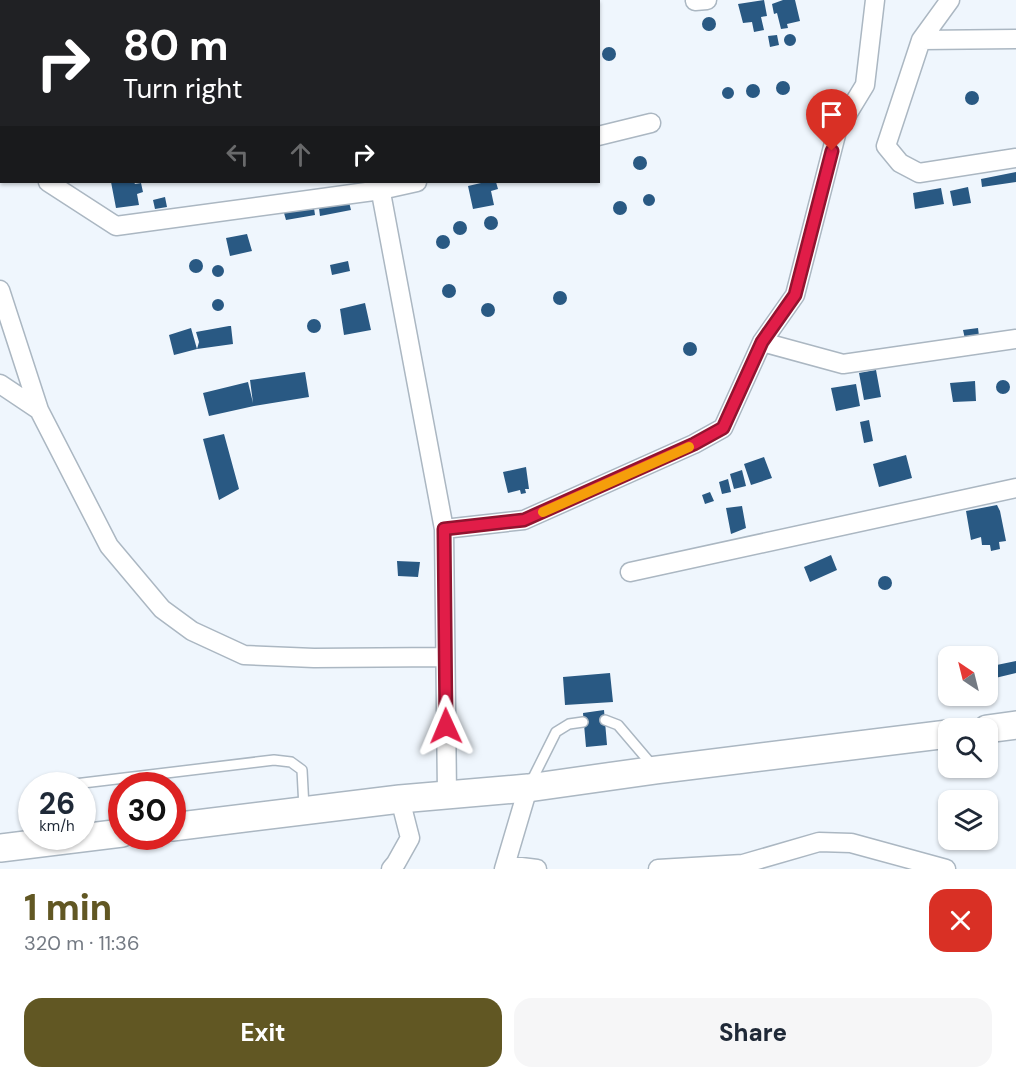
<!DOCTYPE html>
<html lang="en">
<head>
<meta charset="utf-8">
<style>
	:root { --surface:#fff; --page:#f6f6f7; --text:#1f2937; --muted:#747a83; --accent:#615723 }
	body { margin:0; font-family:"DM Sans",sans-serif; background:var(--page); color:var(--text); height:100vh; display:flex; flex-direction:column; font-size:22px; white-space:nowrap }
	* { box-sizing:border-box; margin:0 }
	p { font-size:20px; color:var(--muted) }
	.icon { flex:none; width:33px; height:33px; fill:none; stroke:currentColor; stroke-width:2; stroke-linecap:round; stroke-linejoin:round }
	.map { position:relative; height:869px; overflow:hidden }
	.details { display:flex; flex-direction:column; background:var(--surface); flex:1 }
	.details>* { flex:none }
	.top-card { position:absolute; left:0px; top:0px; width:600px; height:183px; box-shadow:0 2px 4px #0004; background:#202124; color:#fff; overflow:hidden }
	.needle { width:39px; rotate:325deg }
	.fabs { position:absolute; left:938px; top:646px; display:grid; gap:12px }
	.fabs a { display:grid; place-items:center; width:60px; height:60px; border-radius:12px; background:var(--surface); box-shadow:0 2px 4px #0004; font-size:30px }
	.speed { position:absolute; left:18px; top:772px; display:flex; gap:12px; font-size:30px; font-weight:700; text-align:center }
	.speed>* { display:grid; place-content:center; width:78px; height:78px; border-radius:50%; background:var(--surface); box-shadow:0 2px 4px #0004; line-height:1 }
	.speed small { font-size:15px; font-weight:400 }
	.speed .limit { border:9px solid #d22; background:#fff; color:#111 }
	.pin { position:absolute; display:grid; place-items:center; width:51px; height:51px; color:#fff; margin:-62px -26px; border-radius:50% 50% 50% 0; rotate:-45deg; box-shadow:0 0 6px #0007 }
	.pin .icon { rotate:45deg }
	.me { position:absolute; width:66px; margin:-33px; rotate:359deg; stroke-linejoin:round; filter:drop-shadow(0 0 4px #0008) }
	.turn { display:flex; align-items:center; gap:21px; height:126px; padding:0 24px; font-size:27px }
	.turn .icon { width:78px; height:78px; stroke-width:2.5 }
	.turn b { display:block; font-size:42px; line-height:51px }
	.lanes { display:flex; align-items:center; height:57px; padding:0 24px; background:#0003; justify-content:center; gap:30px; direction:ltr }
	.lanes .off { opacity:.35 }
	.round { display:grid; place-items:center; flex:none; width:63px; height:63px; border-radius:18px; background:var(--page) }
	.summary { display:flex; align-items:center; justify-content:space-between; height:102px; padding:0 24px }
	h1 { font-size:36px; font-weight:800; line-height:45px; color:var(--accent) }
	.button { display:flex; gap:12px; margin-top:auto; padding:12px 24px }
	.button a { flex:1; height:69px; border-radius:18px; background:var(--accent); color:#fff; font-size:24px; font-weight:800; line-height:69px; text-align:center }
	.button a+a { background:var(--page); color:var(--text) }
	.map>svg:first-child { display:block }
</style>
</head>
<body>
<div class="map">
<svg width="1016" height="869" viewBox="0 0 1016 869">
	<rect width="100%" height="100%" fill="#eff6fd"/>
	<!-- building -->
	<path fill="#295983" d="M764,0L767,16L761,17L764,30L754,32L752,22L743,23L738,4Z
		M783,0H795L800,21L787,24L788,28L781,29L777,13L774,14L772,4Z
		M702 24a7 7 0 1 1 14 0a7 7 0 1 1-14 0Z
		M784 40a6 6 0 1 1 12 0a6 6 0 1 1-12 0Z
		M777,35L779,45L770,47L768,36Z
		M602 54a7 7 0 1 1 14 0a7 7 0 1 1-14 0Z
		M776 88a7 7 0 1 1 14 0a7 7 0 1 1-14 0Z
		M746 91a7 7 0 1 1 14 0a7 7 0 1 1-14 0Z
		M722 93a6 6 0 1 1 12 0a6 6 0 1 1-12 0Z
		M965 98a7 7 0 1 1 14 0a7 7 0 1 1-14 0Z
		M633 163a7 7 0 1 1 14 0a7 7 0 1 1-14 0Z
		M1016,172V182L982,187L981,179Z
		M111,182H134L135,184L141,183L143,192L137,194L139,205L116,208Z
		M480,182H496L498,189L491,191L494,205L473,209L468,186L481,183Z
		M968,187L971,203L953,206L950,191Z
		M941,188L944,204L915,209L913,193Z
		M643 200a6 6 0 1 1 12 0a6 6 0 1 1-12 0Z
		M165,197L167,207L155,209L153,200Z
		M613 208a7 7 0 1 1 14 0a7 7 0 1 1-14 0Z
		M349,202L351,210L320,216L319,208Z
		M314,208L315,215L286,220L284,213Z
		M484 223a7 7 0 1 1 14 0a7 7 0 1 1-14 0Z
		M453 228a7 7 0 1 1 14 0a7 7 0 1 1-14 0Z
		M247,234L252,251L230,256L226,238Z
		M436 242a7 7 0 1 1 14 0a7 7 0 1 1-14 0Z
		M189 266a7 7 0 1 1 14 0a7 7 0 1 1-14 0Z
		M348,261L350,271L332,275L330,265Z
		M212 271a6 6 0 1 1 12 0a6 6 0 1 1-12 0Z
		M442 291a7 7 0 1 1 14 0a7 7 0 1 1-14 0Z
		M553 298a7 7 0 1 1 14 0a7 7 0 1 1-14 0Z
		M212 305a6 6 0 1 1 12 0a6 6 0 1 1-12 0Z
		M481 310a7 7 0 1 1 14 0a7 7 0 1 1-14 0Z
		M365,303L371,330L344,335L340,309Z
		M307 326a7 7 0 1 1 14 0a7 7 0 1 1-14 0Z
		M229,326H231L233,344L197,349L174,355L169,335L191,328L197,349L199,342L196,332Z
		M978,328L979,336L965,339L963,330Z
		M683 349a7 7 0 1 1 14 0a7 7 0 1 1-14 0Z
		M876,370L881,397L864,400L859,373Z
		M305,372L309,397L254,406L209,416L203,393L248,382L253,403L250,380Z
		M996 387a7 7 0 1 1 14 0a7 7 0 1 1-14 0Z
		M975,381L976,401L953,402L950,383Z
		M856,384L860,406L836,411L831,388Z
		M869,420L873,441L864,443L860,422Z
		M224,434L239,489L219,500L203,439Z
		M906,455L912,478L879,487L873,464Z
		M764,457L772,478L751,485L744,464Z
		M526,467L529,489H525L526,493L521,494L520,490L508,493L503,472Z
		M742,470L746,486L734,489L730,474Z
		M728,479L731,492L722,494L719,482Z
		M710,492L714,501L705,504L702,495Z
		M997,505L1000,511L1006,541L999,542L1000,549L991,551L990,545H982L981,537L971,540L966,511Z
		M742,506L746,528L731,534L726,508Z
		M831,555L837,570L810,582L804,567Z
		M397,561L420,562L418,577L398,576Z
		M878 583a7 7 0 1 1 14 0a7 7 0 1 1-14 0Z
		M1016,661V673L987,680V667Z
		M610,673L613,702L565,705L563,677Z
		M604,710L607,745L586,747L583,713Z"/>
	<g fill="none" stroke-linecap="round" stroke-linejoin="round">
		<defs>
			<path id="lane" d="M605,720L618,725L652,765
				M530,784L556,732L569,724L583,722
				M58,786L274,760L291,762L302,770L304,808"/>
			<path id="street" d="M350,0L351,2
				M950,0L921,40L886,146L900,163L919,173L1016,158
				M695,1L707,0
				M74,2L76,0
				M0,33H2
				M921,40L1016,39
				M598,136L651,123
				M0,150L2,151
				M48,182L116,226L381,190L417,182
				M379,182L444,529L447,795
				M0,290L39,410L109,546L162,609L192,631L244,655L314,658L445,657
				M762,342L843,364L1016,339
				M0,384L39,410
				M444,529L524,520L694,444L723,428L762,342L795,295L837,131L865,85L875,0
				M630,572L1016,488
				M506,865L537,869
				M391,869L396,863L410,838L400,799
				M504,869L528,788
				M658,869L743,864L819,842L851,843L946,869"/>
			<path id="secondary" d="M987,729L1016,725
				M172,827L400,799L528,788L656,770L948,734
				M0,848L122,833"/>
		</defs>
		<!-- lane casing -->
		<use href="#lane" stroke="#abb7c2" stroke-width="12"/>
		<!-- street casing -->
		<use href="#street" stroke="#abb7c2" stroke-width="21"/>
		<!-- secondary casing -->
		<use href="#secondary" stroke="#abb7c2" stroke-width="30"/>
		<!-- lane -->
		<use href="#lane" stroke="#fff" stroke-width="9"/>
		<!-- street -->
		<use href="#street" stroke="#fff" stroke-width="18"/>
		<!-- secondary -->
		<use href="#secondary" stroke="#fff" stroke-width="27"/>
	</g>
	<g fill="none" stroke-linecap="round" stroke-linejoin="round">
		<defs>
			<path id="route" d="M446,726L444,529L524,520L694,444L723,428L762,342L795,295L832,151"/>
		</defs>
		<!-- route casing -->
		<use href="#route" stroke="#92132f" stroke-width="15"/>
		<!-- route -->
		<use href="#route" stroke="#e11d48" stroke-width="10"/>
		<!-- slow -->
		<path stroke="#f59e0b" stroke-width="10" d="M543,512L689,447"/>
	</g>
</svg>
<div class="fabs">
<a><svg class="needle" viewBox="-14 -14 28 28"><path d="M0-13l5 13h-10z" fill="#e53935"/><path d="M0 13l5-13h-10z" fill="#747a83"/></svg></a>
<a><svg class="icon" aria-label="search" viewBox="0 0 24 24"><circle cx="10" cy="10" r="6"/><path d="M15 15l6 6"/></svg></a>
<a><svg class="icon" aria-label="layers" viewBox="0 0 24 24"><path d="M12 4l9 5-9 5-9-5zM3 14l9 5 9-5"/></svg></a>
</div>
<div class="speed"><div>26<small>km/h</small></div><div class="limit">30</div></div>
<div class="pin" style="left:832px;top:151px;background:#d93025"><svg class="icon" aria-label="arrive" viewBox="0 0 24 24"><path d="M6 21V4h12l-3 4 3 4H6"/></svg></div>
<svg class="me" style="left:446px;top:726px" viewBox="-20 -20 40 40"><path d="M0-17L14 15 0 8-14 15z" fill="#e11d48" stroke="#fff" stroke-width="4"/></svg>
<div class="top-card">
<div class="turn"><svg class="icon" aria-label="right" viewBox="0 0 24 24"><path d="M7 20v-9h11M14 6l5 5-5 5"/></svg><div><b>80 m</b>Turn right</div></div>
<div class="lanes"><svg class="icon off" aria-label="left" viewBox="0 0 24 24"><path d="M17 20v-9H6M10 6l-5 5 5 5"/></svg><svg class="icon off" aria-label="ahead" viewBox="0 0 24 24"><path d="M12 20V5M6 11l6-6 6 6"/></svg><svg class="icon" aria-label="right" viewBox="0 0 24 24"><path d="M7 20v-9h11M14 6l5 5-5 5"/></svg></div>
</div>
</div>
<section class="details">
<div class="summary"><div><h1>1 min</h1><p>320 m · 11:36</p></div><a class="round" style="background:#d93025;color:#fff"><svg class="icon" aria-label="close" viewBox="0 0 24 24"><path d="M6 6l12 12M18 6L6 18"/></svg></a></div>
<div class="button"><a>Exit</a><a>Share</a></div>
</section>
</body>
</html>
